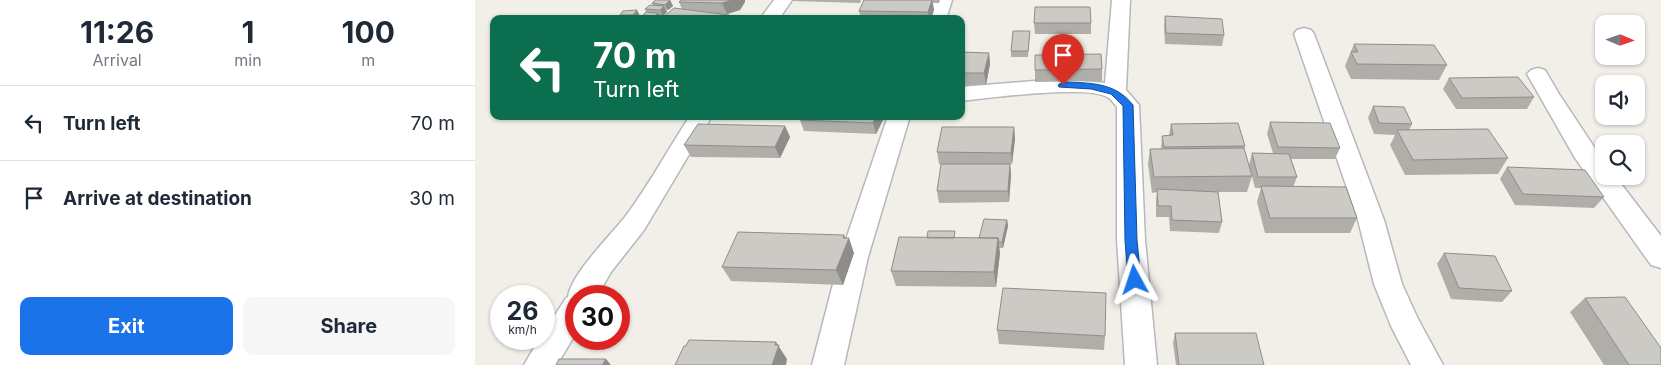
<!DOCTYPE html>
<html lang="en">
<head>
<meta charset="utf-8">
<style>
	:root { --surface:#fff; --page:#f6f6f7; --text:#1f2937; --muted:#747a83; --line:#e0e1e3; --accent:#1a73e8 }
	body { margin:0; font-family:Inter,sans-serif; background:var(--page); color:var(--text); height:100vh; display:flex; flex-direction:column; font-size:19px; white-space:nowrap }
	* { box-sizing:border-box; margin:0 }
	p { font-size:16px; color:var(--muted) }
	.icon { flex:none; width:28px; height:28px; fill:none; stroke:currentColor; stroke-width:2; stroke-linecap:round; stroke-linejoin:round }
	.map { position:relative; flex:1; overflow:hidden }
	.drawer { display:flex; flex-direction:column; background:var(--surface); width:475px }
	.drawer>* { flex:none }
	.guide { position:absolute; left:15px; top:15px; width:475px; height:105px; border-radius:10px; box-shadow:0 1px 4px #0004; background:#0b6e4f; color:#fff; overflow:hidden }
	.needle { width:32px; rotate:92deg }
	.controls { position:absolute; left:1120px; top:15px; display:grid; gap:10px }
	.controls a { display:grid; place-items:center; width:50px; height:50px; border-radius:10px; background:var(--surface); box-shadow:0 1px 4px #0004; font-size:25px }
	.speed { position:absolute; left:15px; top:285px; display:flex; gap:10px; font-size:25px; font-weight:700; text-align:center }
	.speed>* { display:grid; place-content:center; width:65px; height:65px; border-radius:50%; background:var(--surface); box-shadow:0 1px 4px #0004; line-height:1 }
	.speed small { font-size:12px; font-weight:400 }
	.speed .limit { border:8px solid #d22; background:#fff; color:#111 }
	.pin { position:absolute; display:grid; place-items:center; width:42px; height:42px; color:#fff; margin:-51px -21px; border-radius:50% 50% 50% 0; rotate:-45deg; box-shadow:0 0 5px #0007 }
	.pin .icon { rotate:45deg }
	.me { position:absolute; width:55px; margin:-28px; rotate:355deg; stroke-linejoin:round; filter:drop-shadow(0 0 4px #0008) }
	.turn { display:flex; align-items:center; gap:18px; height:105px; padding:0 20px; font-size:22px }
	.turn .icon { width:65px; height:65px; stroke-width:2.5 }
	.turn b { display:block; font-size:35px; line-height:42px }
	.eta { display:flex; justify-content:space-evenly; align-items:center; height:85px; text-align:center }
	.eta b { font-size:30px; font-weight:700; line-height:35px }
	.action { display:flex; gap:10px; margin-top:auto; padding:10px 20px }
	.action a { flex:1; height:58px; border-radius:10px; background:var(--accent); color:#fff; font-size:20px; font-weight:700; line-height:58px; text-align:center }
	.action a+a { background:var(--page); color:var(--text) }
	ul { padding:0; list-style:none }
	li { display:flex; align-items:center; gap:15px; height:75px; padding:0 20px; border-top:1px solid var(--line) }
	li div { flex:1 }
	li b { display:block; font-size:19px }
	li em { font-style:normal }
	main { display:flex; flex:1; min-height:0 }
	.map>svg:first-child { display:block }
</style>
</head>
<body>
<main>
<section class="drawer">
<div class="eta">
<div><b>11:26</b><p>Arrival</p></div>
<div><b>1</b><p>min</p></div>
<div><b>100</b><p>m</p></div>
</div>
<ul>
<li><svg class="icon" aria-label="left" viewBox="0 0 24 24"><path d="M17 20v-9H6M10 6l-5 5 5 5"/></svg><div><b>Turn left</b></div><em>70 m</em></li>
<li><svg class="icon" aria-label="arrive" viewBox="0 0 24 24"><path d="M6 21V4h12l-3 4 3 4H6"/></svg><div><b>Arrive at destination</b></div><em>30 m</em></li>
</ul>
<div class="action"><a>Exit</a><a>Share</a></div>
</section>
<div class="map">
<svg width="1186" height="365" viewBox="0 0 1186 365">
	<rect width="100%" height="100%" fill="#f1efe8"/>
	<g fill="none" stroke-linecap="round" stroke-linejoin="round">
		<defs>
			<path id="street" d="M299,0H317L304,19H285Z
				M459,0H477L471,19H452Z
				M637,0H655L651,90L664,105L670,240L682,365H650L642,240V107C639,104 637,100 634,98C614,84 514,98 486,101V87L583,79L630,83Z
				M829,28L836,30L839,34L909,220L927,284L943,319L968,365H936L916,326L899,284L883,220L819,34L822,30Z
				M1063,68L1070,70L1084,94L1129,162V176H1140L1186,236V268L1176,265L1100,158L1052,74L1056,70Z
				M215,116H237L169,230L136,272L122,296H101V333L82,365H49L64,339H69V332L91,298L93,297C96,274 135,236 150,217C174,185 193,149 215,116Z
				M413,116H435L393,257L369,365H337L365,257Z"/>
		</defs>
		<!-- street casing -->
		<use href="#street" stroke="#b5b8bc" stroke-width="3"/>
		<!-- street -->
		<use href="#street" fill="#fff" fill-rule="evenodd"/>
	</g>
	<!-- wall -->
	<path fill="#afaea9" d="M195,0L198,6L193,10H191L192,12L188,16H185L186,18L207,9L204,2H270L265,10L252,14H246L255,19H169L168,15L171,12L170,9L178,5L177,3Z
		M318,0H386L385,3L318,1Z
		M389,0H465L464,3H458L459,10L456,19H386L384,11Z
		M148,11L165,16L163,19H147L145,15Z
		M690,16L749,35L747,46L690,44L689,27Z
		M559,23H616V34H560Z
		M555,31L553,57H536V51Z
		M879,44L972,65L964,80L876,79L870,66Z
		M486,52L514,53L515,64L511,85H486Z
		M627,69V81L560,82V70Z
		M974,78L1059,97L1052,109H981L968,89Z
		M898,106L937,124L934,130L1033,158L1023,174L930,175L915,145L920,135L899,134L893,118Z
		M326,116H410L401,134L329,131L325,120Z
		M795,122L865,148L860,159H816L822,177L818,187L882,218L875,233H790L782,202L786,188H780L774,165L777,153H798L792,134Z
		M696,124L770,146L769,149L777,176L772,192H743L747,222L744,233L695,231L694,217H681V200L682,192L677,193L673,164L675,149H686L687,136L694,135Z
		M310,126L315,137L305,158L216,157L209,145Z
		M539,127L540,139L537,164H535L536,175L534,202L464,203L462,191L501,164H464L462,152Z
		M1032,167L1129,197L1119,208L1040,205L1025,179Z
		M532,220L533,226L528,248H524L525,253L521,287L421,286L416,271L452,238L481,237V238H504Z
		M379,253L368,285L256,281L247,267Z
		M969,253L1037,291L1027,302L976,299L962,264Z
		M1110,298L1186,365H1129L1095,312Z
		M522,330L630,336L629,350L524,344Z
		M700,333L789,365H701L698,343Z"/>
	<!-- shaded-wall -->
	<path fill="#8f8d8a" d="M195,0L198,6L193,10L190,5Z
		M257,0H270V2L265,10L252,14L247,3Z
		M457,0L459,10L456,19H454L453,12Z
		M189,6L192,12L188,16L185,10Z
		M162,10L165,16L163,19H160L158,15Z
		M183,13L186,18V19H182L180,16Z
		M254,15L255,19H249Z
		M514,53L515,64L511,85L509,73Z
		M401,116H410L401,134L398,123Z
		M310,126L315,137L305,158L300,147Z
		M539,127L540,139L537,164L536,153Z
		M535,164L536,175L534,202L533,191Z
		M532,220L533,226L528,248L527,242Z
		M369,235L372,242L374,238L379,253L368,285L361,270Z
		M523,238L525,253L521,287L519,272Z
		M301,342L312,359L311,365H297Z
		M131,359L136,365H127Z"/>
	<!-- building -->
	<path fill="#cccac5" stroke="#8f8d8a" d="M181,0H195L190,5L177,3Z
		M206,0H257L247,3L204,2Z
		M389,0H457L453,12L384,11Z
		M175,5L189,6L185,10L170,9Z
		M560,7H615L616,23H559Z
		M199,8L254,15L249,19H186Z
		M162,10L158,15H145L148,11Z
		M171,12L183,13L180,16L168,15Z
		M690,16L747,19L749,35L691,33Z
		M538,31H555L553,51H536Z
		M879,44L959,45L972,65L882,64L876,52H883Z
		M486,52L514,53L509,73H486Z
		M626,54L627,69L560,70V55Z
		M1043,77L1059,97L987,98L974,78Z
		M898,106L929,107L937,124L904,123Z
		M326,116H401L398,123L325,120Z
		M795,122L855,123L865,148L803,147Z
		M763,123L770,146L689,147L687,136L698,135L696,124Z
		M223,124L310,126L300,147L209,145Z
		M467,127H539L536,153L462,152Z
		M1013,129L1033,158L938,160L922,130Z
		M769,148L777,176L679,177L675,149Z
		M777,153L814,154L822,177H783Z
		M466,164H535L533,191H462Z
		M1032,167L1110,170L1129,197L1048,194Z
		M786,186L871,187L882,218H795Z
		M682,189L743,192L747,222L697,220L696,206H683Z
		M509,219L532,220L527,242H524L523,238H504Z
		M453,231H480L479,238H452Z
		M263,232L369,235L368,238H374L361,270L247,267Z
		M424,237L523,238L519,272L416,271Z
		M969,253L1020,256L1037,291L984,288Z
		M528,288L631,293L630,336L522,330Z
		M1150,297L1186,348V365H1154L1110,298Z
		M700,333H781L789,365H704Z
		M214,340L301,342L300,345H304L297,365H200L209,346H211Z
		M84,359H131L127,365H81Z"/>
	<!-- route -->
	<path fill="#1a73e8" stroke="#114b97" d="M588,82C615,83 640,82 658,105L662,240L666,280L664,284L660,285L655,284L653,280L650,240L648,106L636,94L616,89L584,87L583,85Z"/>
</svg>
<div class="controls">
<a><svg class="needle" viewBox="-14 -14 28 28"><path d="M0-13l5 13h-10z" fill="#e53935"/><path d="M0 13l5-13h-10z" fill="#747a83"/></svg></a>
<a><svg class="icon" aria-label="sound" viewBox="0 0 24 24"><path d="M4 9h4l5-4v14l-5-4H4zM17 9q2 3 0 6"/></svg></a>
<a><svg class="icon" aria-label="search" viewBox="0 0 24 24"><circle cx="10" cy="10" r="6"/><path d="M15 15l6 6"/></svg></a>
</div>
<div class="speed"><div>26<small>km/h</small></div><div class="limit">30</div></div>
<div class="pin" style="left:588px;top:85px;background:#d93025"><svg class="icon" aria-label="arrive" viewBox="0 0 24 24"><path d="M6 21V4h12l-3 4 3 4H6"/></svg></div>
<svg class="me" style="left:660px;top:280px" viewBox="-20 -20 40 40"><path d="M0-17L14 15 0 8-14 15z" fill="#1a73e8" stroke="#fff" stroke-width="4"/></svg>
<div class="guide">
<div class="turn"><svg class="icon" aria-label="left" viewBox="0 0 24 24"><path d="M17 20v-9H6M10 6l-5 5 5 5"/></svg><div><b>70 m</b>Turn left</div></div>
</div>
</div>
</main>
</body>
</html>
